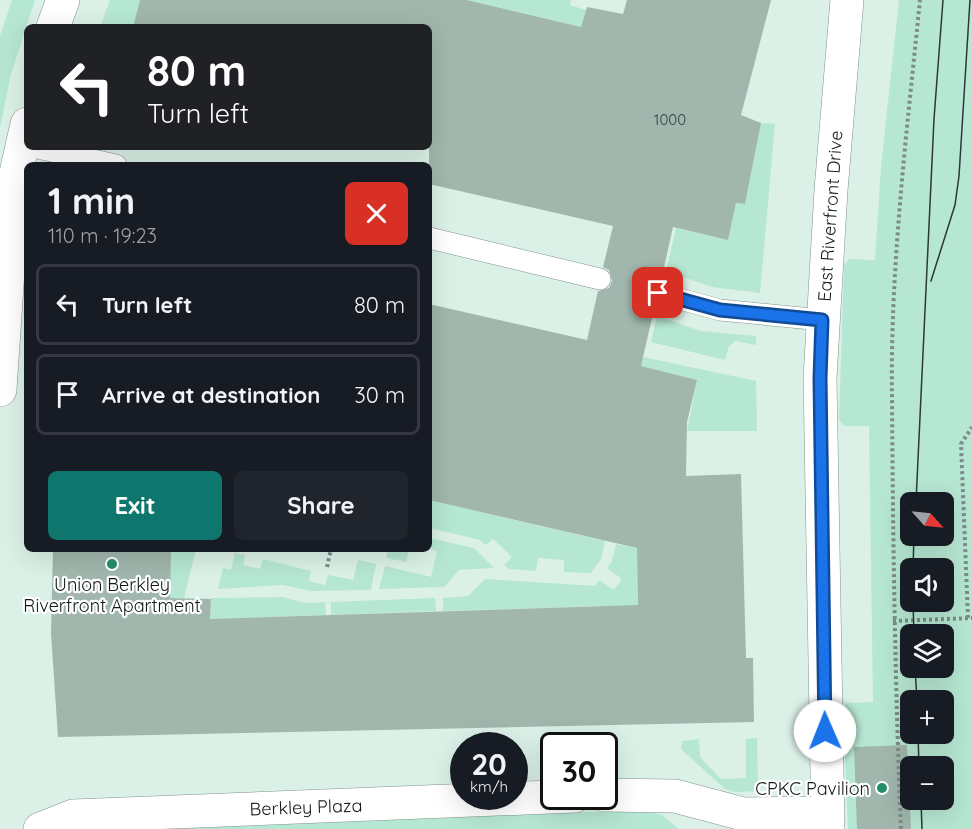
<!DOCTYPE html>
<html lang="en">
<head>
<meta charset="utf-8">
<style>
	:root { --surface:#171b24; --page:#20242c; --text:#f1f3f6; --muted:#9ea1a6; --line:#363941; --accent:#0f766e }
	body { margin:0; font-family:Quicksand,sans-serif; background:var(--page); color:var(--text); height:100vh; display:flex; flex-direction:column; font-size:22px; white-space:nowrap }
	* { box-sizing:border-box; margin:0 }
	p { font-size:20px; color:var(--muted) }
	.icon { flex:none; width:33px; height:33px; fill:none; stroke:currentColor; stroke-width:2; stroke-linecap:round; stroke-linejoin:round }
	.map { position:relative; flex:1; overflow:hidden }
	.side { position:absolute; left:24px; top:162px; width:408px; height:390px; display:flex; flex-direction:column; background:var(--surface); border-radius:9px; box-shadow:0 6px 24px #0002 }
	.side>* { flex:none }
	.hud { position:absolute; left:24px; top:24px; width:408px; height:126px; border-radius:9px; box-shadow:0 6px 24px #0002; background:#202124; color:#fff; overflow:hidden }
	.needle { width:39px; rotate:117deg }
	.fabs { position:absolute; left:900px; top:492px; display:grid; gap:12px }
	.fabs a { display:grid; place-items:center; width:54px; height:54px; border-radius:9px; background:var(--surface); box-shadow:0 6px 24px #0002; font-size:30px }
	.speed { position:absolute; left:450px; top:732px; display:flex; gap:12px; font-size:30px; font-weight:700; text-align:center }
	.speed>* { display:grid; place-content:center; width:78px; height:78px; border-radius:50%; background:var(--surface); box-shadow:0 6px 24px #0002; line-height:1 }
	.speed small { font-size:15px; font-weight:400 }
	.speed .limit { border:3px solid #111; border-radius:9px; background:#fff; color:#111 }
	.pin { position:absolute; display:grid; place-items:center; width:51px; height:51px; color:#fff; margin:-26px; border-radius:12px; box-shadow:0 3px 9px #0006 }
	.me { position:absolute; width:66px; margin:-33px; rotate:359deg; stroke-linejoin:round; filter:drop-shadow(0 0 4px #0008) }
	.turn { display:flex; align-items:center; gap:21px; height:126px; padding:0 24px; font-size:27px }
	.turn .icon { width:78px; height:78px; stroke-width:2.5 }
	.turn b { display:block; font-size:42px; line-height:51px }
	.round { display:grid; place-items:center; flex:none; width:63px; height:63px; border-radius:9px; background:var(--page) }
	.headline { display:flex; align-items:center; justify-content:space-between; height:102px; padding:0 24px }
	h1 { font-size:36px; font-weight:700; line-height:45px }
	.cta { display:flex; gap:12px; margin-top:auto; padding:12px 24px }
	.cta a { flex:1; height:69px; border-radius:9px; background:var(--accent); color:#fff; font-size:24px; font-weight:700; line-height:69px; text-align:center }
	.cta a+a { background:var(--page); color:var(--text) }
	ul { padding:0; list-style:none }
	li { display:flex; align-items:center; gap:18px; height:81px; margin:0 12px 9px; padding:0 12px; border:3px solid var(--line); border-radius:9px }
	li div { flex:1 }
	li b { display:block; font-size:22px }
	li em { font-style:normal }
	.map>svg:first-child { display:block }
</style>
</head>
<body>
<div class="map">
<svg width="972" height="829" viewBox="0 0 972 829">
	<rect width="100%" height="100%" fill="#dbf1e7"/>
	<!-- green -->
	<path fill="#b6e7d2" fill-rule="evenodd" d="M12,0H35L11,74L0,128V36Z
		M110,0H140L133,27H100Z
		M467,0H571L570,5L586,10L581,27Z
		M899,0H972V829H848L843,709L847,703L873,702L869,426H844L839,420L844,265L849,259L875,260L881,167ZM910,502H944V536H910ZM910,568H944V602H910ZM910,634H944V668H910ZM910,700H944V734H910ZM910,766H944V800H910Z
		M761,123L775,124L760,293L712,287L666,271L676,228L728,240L736,203L745,204Z
		M657,316L701,331L756,336V345L736,341L729,346L725,360L651,342Z
		M643,357L756,381L757,431H687L697,380L641,366Z
		M429,500L605,541L601,559L591,573L564,572V560L538,558L536,571L509,569L504,565L512,557L493,539L486,545L480,540L429,528Z
		M429,538L474,548L494,568L459,570L444,587L379,589L385,566L431,577L437,551L427,549Z
		M616,544L637,548L638,614L601,606L443,611V598L468,596L485,579L595,586L599,580L614,590L622,579L607,568L612,561Z
		M171,549H196L184,598H165Z
		M388,549H409L406,562L386,558Z
		M235,553L245,555L243,565L260,569L263,559L311,571L309,581L325,585L328,575L353,580L358,560L376,564L371,590L311,591L283,585L218,589L223,568L231,570Z
		M283,597L305,603L325,602L326,615L210,619L211,598Z
		M435,598L436,611L331,615V602Z
		M757,738L758,791L735,792L725,789L681,749L682,741L699,739L700,757L721,779L746,778V739Z
		M644,810L662,815L679,829H89Z"/>
	<!-- building -->
	<path fill="#a1b6ad" d="M140,0H467L581,27L587,7L623,14L627,0H771L741,115L761,123L745,204L736,203L728,240L673,227L661,281L650,284L646,290L649,302L655,305L641,366L697,380L687,422L686,476L741,474L746,658H753L754,722L58,737L51,634L53,549H171L170,598L211,599L210,619L638,605L637,548L429,500V304L587,340L598,291L609,288L612,281L609,270L603,267L613,226L429,184V27H133Z
		M907,745L911,829H857L854,747Z"/>
	<g fill="none" stroke-linecap="round" stroke-linejoin="round">
		<defs>
			<path id="lane" d="M33,147L116,165
				M429,238L600,279
				M658,293L720,310L822,320"/>
			<path id="street" d="M604,795L675,796L743,814L827,813
				M40,829L73,816L575,796
				M828,829L820,378L831,190L847,0"/>
			<path id="secondary" d="M53,27L63,0
				M0,390L14,182L27,124"/>
		</defs>
		<!-- lane casing -->
		<use href="#lane" stroke="#80948b" stroke-width="22"/>
		<!-- street casing -->
		<use href="#street" stroke="#80948b" stroke-width="34"/>
		<!-- secondary casing -->
		<use href="#secondary" stroke="#80948b" stroke-width="34"/>
		<!-- path -->
		<path stroke="#7d8d86" stroke-width="4" stroke-dasharray="3 3" stroke-linecap="butt" d="M327,567L331,549
			M968,618L961,444L972,427
			M893,621L972,618
			M901,829C895,685 893,542 892,398C890,268 907,130 920,0"/>
		<!-- lane -->
		<use href="#lane" stroke="#fff" stroke-width="21"/>
		<!-- street -->
		<use href="#street" stroke="#fff" stroke-width="33"/>
		<!-- secondary -->
		<use href="#secondary" stroke="#fff" stroke-width="33"/>
		<!-- tram -->
		<path stroke="#2e3834" stroke-width="1.5" d="M931,281L955,205L959,176L970,0
			M916,502L934,119L943,0
			M913,568L914,536
			M913,602L914,634
			M915,668L917,700
			M918,734L919,766
			M921,800L922,829"/>
	</g>
	<g fill="none" stroke-linecap="round" stroke-linejoin="round">
		<defs>
			<path id="route" d="M658,293L720,310L822,320L820,378L825,731"/>
		</defs>
		<!-- route casing -->
		<use href="#route" stroke="#114b97" stroke-width="15"/>
		<!-- route -->
		<use href="#route" stroke="#1a73e8" stroke-width="10"/>
	</g>
	<!-- markers -->
	<g fill="#238e6c" stroke="#fff" stroke-width="2">
		<circle cx="112" cy="564" r="6"/>
		<circle cx="882" cy="788" r="6"/>
	</g>
	<g text-anchor="middle" dominant-baseline="central" stroke-width="4.5" stroke-linejoin="round" paint-order="stroke">
		<!-- number labels -->
		<g font-size="15" fill="#34403b">
			<text x="670" y="119">1000</text>
		</g>
		<!-- street labels -->
		<g font-size="18" fill="#101815" stroke="#fff">
			<text transform="translate(830 216) rotate(-86)">East Riverfront Drive</text>
			<text transform="translate(306 807) rotate(-2)">Berkley Plaza</text>
		</g>
		<!-- poi labels -->
		<g font-size="18" fill="#101815" stroke="#fff">
			<text x="112" y="584">Union Berkley<tspan x="112" dy="21">Riverfront Apartment</tspan></text>
			<text x="870" y="788" text-anchor="end">CPKC Pavilion</text>
		</g>
	</g>
</svg>
<div class="fabs">
<a><svg class="needle" viewBox="-14 -14 28 28"><path d="M0-13l5 13h-10z" fill="#e53935"/><path d="M0 13l5-13h-10z" fill="#9ea1a6"/></svg></a>
<a><svg class="icon" aria-label="sound" viewBox="0 0 24 24"><path d="M4 9h4l5-4v14l-5-4H4zM17 9q2 3 0 6"/></svg></a>
<a><svg class="icon" aria-label="layers" viewBox="0 0 24 24"><path d="M12 4l9 5-9 5-9-5zM3 14l9 5 9-5"/></svg></a>
<a>+</a>
<a>−</a>
</div>
<div class="speed"><div>20<small>km/h</small></div><div class="limit">30</div></div>
<div class="pin" style="left:658px;top:293px;background:#d93025"><svg class="icon" aria-label="arrive" viewBox="0 0 24 24"><path d="M6 21V4h12l-3 4 3 4H6"/></svg></div>
<svg class="me" style="left:825px;top:731px" viewBox="-20 -20 40 40"><circle r="19" fill="#fff"/><path d="M0-13L10 11 0 6-10 11z" fill="#1a73e8"/></svg>
<div class="hud">
<div class="turn"><svg class="icon" aria-label="left" viewBox="0 0 24 24"><path d="M17 20v-9H6M10 6l-5 5 5 5"/></svg><div><b>80 m</b>Turn left</div></div>
</div>
<section class="side">
<div class="headline"><div><h1>1 min</h1><p>110 m · 19:23</p></div><a class="round" style="background:#d93025;color:#fff"><svg class="icon" aria-label="close" viewBox="0 0 24 24"><path d="M6 6l12 12M18 6L6 18"/></svg></a></div>
<ul>
<li><svg class="icon" aria-label="left" viewBox="0 0 24 24"><path d="M17 20v-9H6M10 6l-5 5 5 5"/></svg><div><b>Turn left</b></div><em>80 m</em></li>
<li><svg class="icon" aria-label="arrive" viewBox="0 0 24 24"><path d="M6 21V4h12l-3 4 3 4H6"/></svg><div><b>Arrive at destination</b></div><em>30 m</em></li>
</ul>
<div class="cta"><a>Exit</a><a>Share</a></div>
</section>
</div>
</body>
</html>
